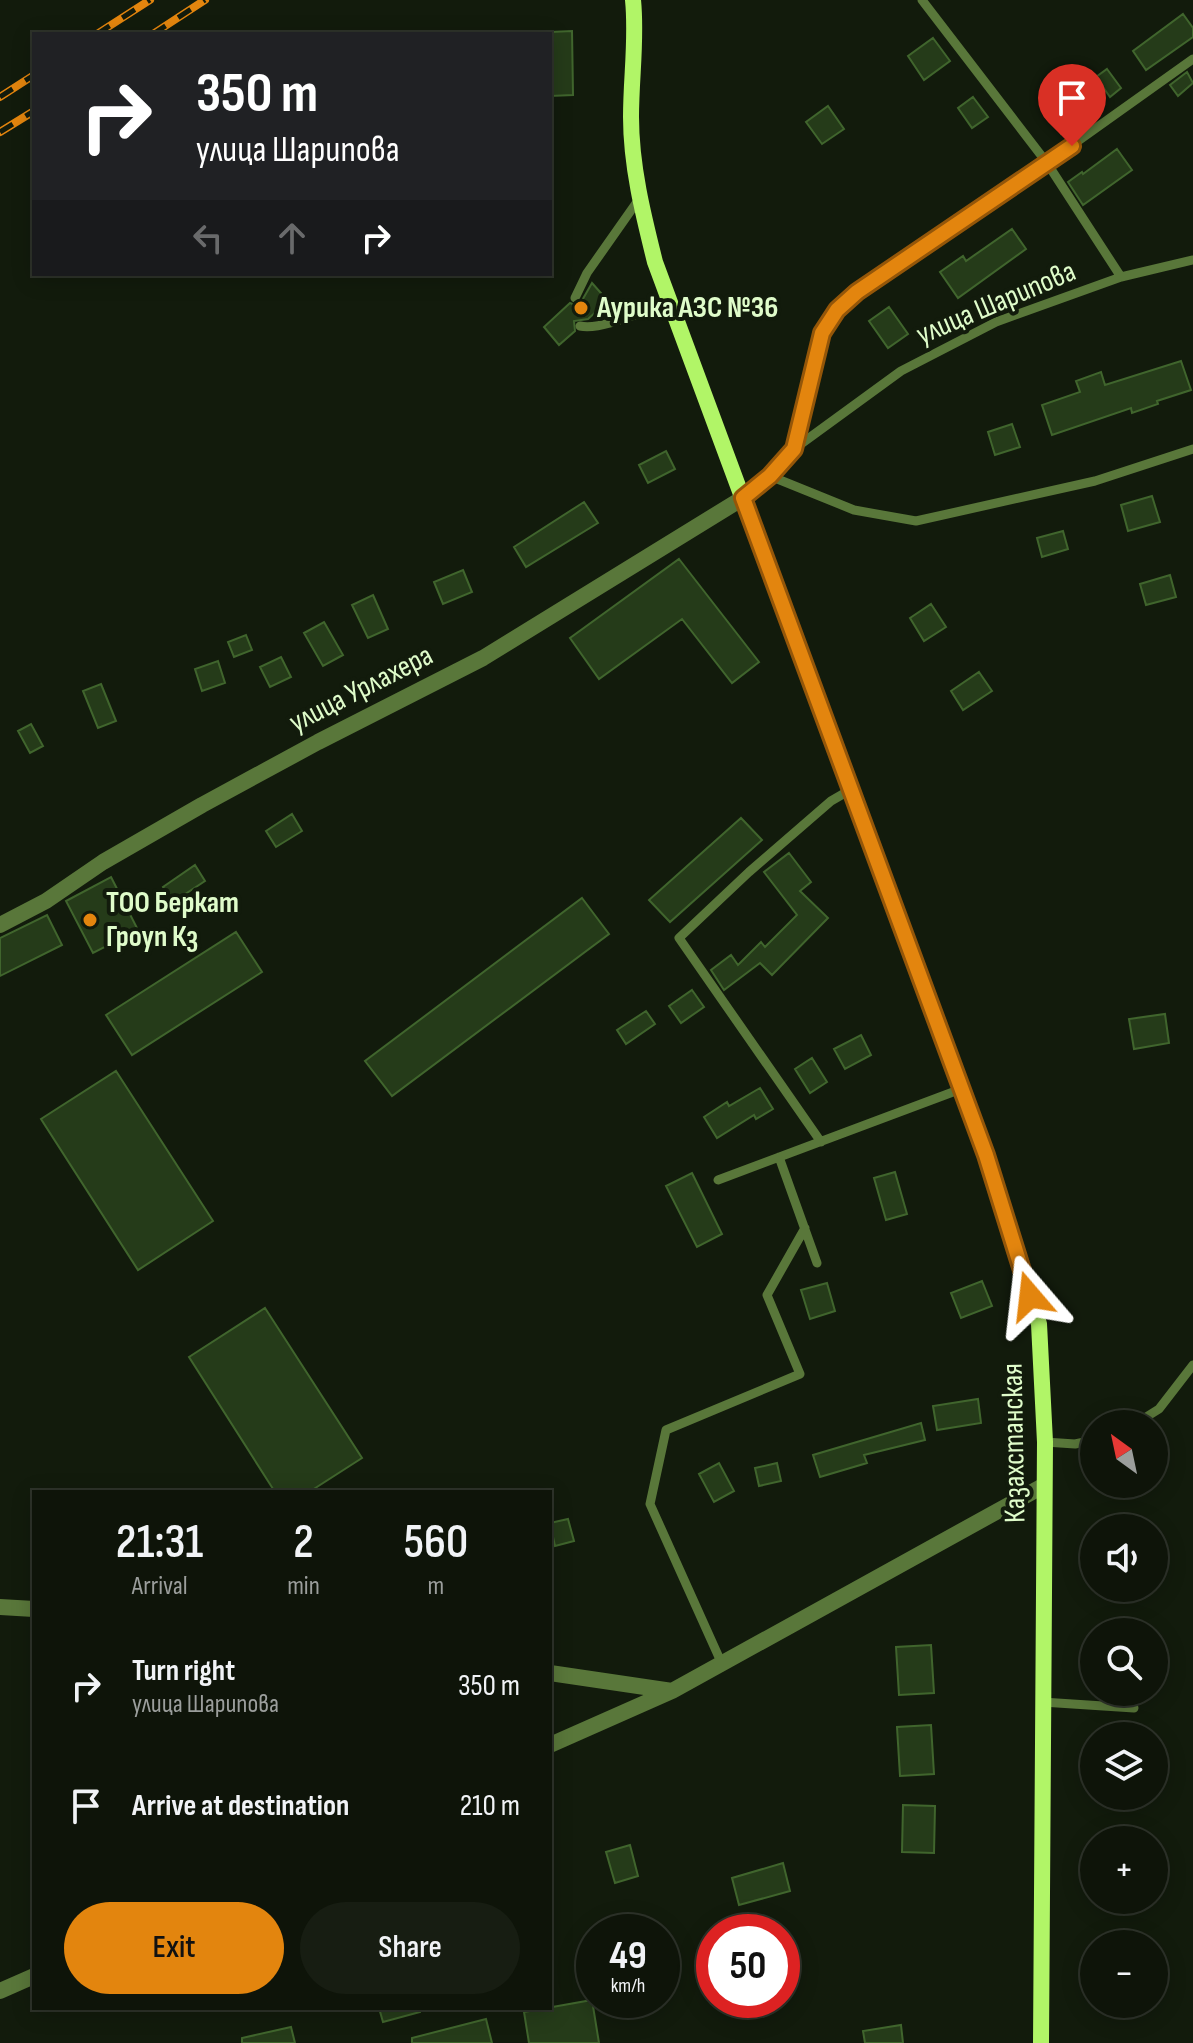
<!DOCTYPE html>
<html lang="en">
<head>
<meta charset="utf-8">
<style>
	:root { --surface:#0e1409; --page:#171d12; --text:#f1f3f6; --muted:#9b9e9c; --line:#2e332a; --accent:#e3850e }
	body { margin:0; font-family:"Sofia Sans Condensed",sans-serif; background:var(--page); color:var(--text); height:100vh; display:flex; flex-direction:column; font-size:30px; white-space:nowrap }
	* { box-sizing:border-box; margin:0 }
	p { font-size:26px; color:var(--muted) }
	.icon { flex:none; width:44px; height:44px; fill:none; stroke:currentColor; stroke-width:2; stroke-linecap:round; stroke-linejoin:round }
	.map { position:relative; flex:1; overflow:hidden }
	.sheet { position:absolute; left:32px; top:1490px; width:520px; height:520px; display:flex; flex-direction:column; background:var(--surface); border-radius:0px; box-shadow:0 4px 20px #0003,0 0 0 2px var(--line) }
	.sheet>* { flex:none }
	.guide { position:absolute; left:32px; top:32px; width:520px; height:244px; border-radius:0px; box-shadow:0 4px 20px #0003,0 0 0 2px var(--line); background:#202124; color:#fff; overflow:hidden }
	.needle { width:52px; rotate:327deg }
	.controls { position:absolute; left:1080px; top:1410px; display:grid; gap:16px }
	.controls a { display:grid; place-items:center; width:88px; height:88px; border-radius:50%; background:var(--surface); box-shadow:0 4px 20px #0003,0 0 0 2px var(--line); font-size:40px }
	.speed { position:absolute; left:576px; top:1914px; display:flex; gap:16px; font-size:40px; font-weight:700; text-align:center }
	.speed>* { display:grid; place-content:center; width:104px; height:104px; border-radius:50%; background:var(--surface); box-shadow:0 4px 20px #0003,0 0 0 2px var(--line); line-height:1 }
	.speed small { font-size:20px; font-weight:400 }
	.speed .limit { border:12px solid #d22; background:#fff; color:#111 }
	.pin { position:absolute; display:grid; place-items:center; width:68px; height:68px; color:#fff; margin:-82px -34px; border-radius:50% 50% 50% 0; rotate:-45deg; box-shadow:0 0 8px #0007 }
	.pin .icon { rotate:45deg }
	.me { position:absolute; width:88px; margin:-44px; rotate:343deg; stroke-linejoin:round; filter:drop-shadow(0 0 6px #0008) }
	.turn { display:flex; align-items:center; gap:28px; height:168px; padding:0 32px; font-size:36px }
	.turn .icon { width:104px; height:104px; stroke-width:2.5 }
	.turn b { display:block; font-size:56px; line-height:68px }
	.lanes { display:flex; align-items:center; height:76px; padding:0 32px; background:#0003; justify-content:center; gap:40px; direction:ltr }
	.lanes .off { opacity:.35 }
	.eta { display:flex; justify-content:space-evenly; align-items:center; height:136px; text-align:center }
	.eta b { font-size:48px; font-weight:600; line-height:56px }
	.button { display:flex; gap:16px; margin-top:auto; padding:16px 32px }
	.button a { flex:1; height:92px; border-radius:48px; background:var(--accent); color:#111; font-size:32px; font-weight:600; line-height:92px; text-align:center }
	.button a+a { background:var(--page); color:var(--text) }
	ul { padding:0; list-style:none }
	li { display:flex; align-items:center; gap:24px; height:120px; padding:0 32px }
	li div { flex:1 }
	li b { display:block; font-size:30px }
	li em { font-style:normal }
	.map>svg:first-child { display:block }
</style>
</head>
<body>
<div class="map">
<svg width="1193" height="2043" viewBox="0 0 1193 2043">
	<rect width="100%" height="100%" fill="#121b0c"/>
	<!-- building -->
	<path fill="#253b19" stroke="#40652d" stroke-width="2" d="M1183,14L1193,28V37L1146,70L1133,51Z
		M572,31L573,95L550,96V32Z
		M933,38L950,61L924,80L908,56Z
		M1107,69L1121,88L1110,97L1096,77Z
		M1187,72L1193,83L1178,96L1170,85Z
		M973,97L988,117L972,128L958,108Z
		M1072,98L1084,121L1061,134L1048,111Z
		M828,106L844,129L822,144L806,122Z
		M1117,149L1132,170L1083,205L1068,182L1082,172L1083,174Z
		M1012,229L1026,249L958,298L940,272L963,256L966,261Z
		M592,283L608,301L588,319L574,321L575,331L559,345L544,327L570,303L575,305L580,304Z
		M889,307L908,334L888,348L869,321Z
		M1181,361L1191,390L1157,401L1158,404L1132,413L1131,408L1052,435L1042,405L1080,392L1076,381L1101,372L1105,385Z
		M1012,424L1020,447L995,455L988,432Z
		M666,451L675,469L648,483L639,465Z
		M1152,496L1160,522L1128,531L1121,505Z
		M584,502L598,523L526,567L514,547Z
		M1063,531L1068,549L1042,557L1037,538Z
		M679,559L759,662L732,683L682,619L599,679L570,638Z
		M463,570L472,592L443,604L434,582Z
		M1170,575L1176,597L1146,605L1140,584Z
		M373,595L388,629L368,638L352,605Z
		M931,604L946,627L924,641L910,618Z
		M324,622L343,655L323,666L304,633Z
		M246,635L252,650L234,657L228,642Z
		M281,657L291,677L270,687L260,667Z
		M218,661L225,683L202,691L195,669Z
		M979,672L992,691L963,710L951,691Z
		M101,684L116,721L98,728L83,691Z
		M31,724L43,746L30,753L18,731Z
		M292,814L302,831L276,847L266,831Z
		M741,818L762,840L670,922L649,900Z
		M789,853L811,882L800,891L828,918L772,975L760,963L724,990L711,970L731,955L738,965L761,942L765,947L797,915L764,872Z
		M195,865L205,881L173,902L163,887Z
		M111,877L138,930L93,953L66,901Z
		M582,898L609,934L392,1096L365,1061Z
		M47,915L62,945L0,976V938Z
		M236,932L262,972L132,1055L106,1015Z
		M692,990L704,1007L681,1023L669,1006Z
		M646,1011L655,1024L626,1044L617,1030Z
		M1165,1014L1169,1043L1134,1049L1129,1019Z
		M861,1035L871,1055L845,1069L834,1049Z
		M812,1058L827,1082L810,1093L795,1069Z
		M116,1071L213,1221L138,1270L41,1119Z
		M760,1088L773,1109L756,1119L754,1115L717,1138L704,1117L727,1102L729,1106Z
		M895,1172L907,1214L886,1220L874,1178Z
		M692,1173L722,1234L697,1247L666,1186Z
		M982,1281L992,1306L961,1318L951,1293Z
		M827,1283L835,1311L810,1319L801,1290Z
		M265,1308L362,1458L309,1492H275L189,1357Z
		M978,1399L981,1423L937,1430L933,1406Z
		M921,1423L925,1440L864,1455L867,1463L820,1477L813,1455Z
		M719,1463L734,1491L714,1502L699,1474Z
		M777,1463L781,1481L759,1486L755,1468Z
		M568,1519L574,1541L555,1546L550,1523Z
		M931,1645L934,1693L899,1695L896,1647Z
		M931,1725L934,1774L900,1776L897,1727Z
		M903,1805L935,1806L934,1853L902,1852Z
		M630,1845L638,1876L615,1883L606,1852Z
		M783,1863L790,1891L739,1905L732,1878Z
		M592,2000L599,2043H529L524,2012Z
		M379,2008H420V2012L383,2022Z
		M486,2019L492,2043H412V2038Z
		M901,2025L903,2043H865L863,2031Z
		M291,2027L295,2043H242V2038Z"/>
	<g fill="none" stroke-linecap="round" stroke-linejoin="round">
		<!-- service -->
		<path stroke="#59773a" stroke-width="9" d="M922,0L1047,163L1121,277
			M575,298L587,273L639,199
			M580,326C602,331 647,309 670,302
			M794,449L822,333L837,310L857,292L1047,163L1193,59
			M770,476L854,510L916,521L1095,481L1193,449
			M743,498L770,476L794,449L901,371L996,322L1121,277L1193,260
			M821,1142L679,938L749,872L831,801L850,790
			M779,1157L817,1263
			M718,1180L961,1089
			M1135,1424L1159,1409L1193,1365
			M1045,1442L1075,1444L1094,1440
			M722,1664L650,1504L666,1430L800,1374L767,1295L805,1228
			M1042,1702L1134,1708"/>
		<!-- minor -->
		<path stroke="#59773a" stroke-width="16" d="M0,925L46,901L103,862L202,805L318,742L483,658L743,498
			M0,1607L34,1609
			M550,1673L672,1691L1043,1486
			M550,1745L672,1691
			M0,1991L34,1976"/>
		<!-- secondary -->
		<path stroke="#b1f567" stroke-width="16" d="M633,0C637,39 631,77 631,117C631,166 643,214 655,262L986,1155L1039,1324L1045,1442L1041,2043"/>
		<defs>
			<path id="rail" d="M97,34L150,0
				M153,34L205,0
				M0,97L34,75
				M0,132L34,111"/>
		</defs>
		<!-- rail casing -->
		<use href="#rail" stroke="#e3850e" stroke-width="8"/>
		<!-- rail -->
		<use href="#rail" stroke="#121b0c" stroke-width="5" stroke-dasharray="15" stroke-linecap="butt"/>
	</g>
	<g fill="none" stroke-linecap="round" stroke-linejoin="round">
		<defs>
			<path id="route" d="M1030,1296L986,1155L743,498L770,476L794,449L822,333L837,310L857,292L1072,146"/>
		</defs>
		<!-- route casing -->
		<use href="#route" stroke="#945609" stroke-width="20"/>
		<!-- route -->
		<use href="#route" stroke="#e3850e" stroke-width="14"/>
	</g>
	<!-- markers -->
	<g fill="#e3850e" stroke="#121b0c" stroke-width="3">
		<circle cx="581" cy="308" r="8"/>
		<circle cx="90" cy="920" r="8"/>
	</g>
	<g text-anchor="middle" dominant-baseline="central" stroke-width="8" stroke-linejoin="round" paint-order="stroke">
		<!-- street labels -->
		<g font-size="30" fill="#dffcca" stroke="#121b0c">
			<text transform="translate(996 303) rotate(-23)">улица Шарипова</text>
			<text transform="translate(361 689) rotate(-27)">улица Урлахера</text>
			<text transform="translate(1014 1443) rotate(-91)">Казахстанская</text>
		</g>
		<!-- poi labels -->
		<g font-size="30" font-weight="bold" fill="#dffcca" stroke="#121b0c" text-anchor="start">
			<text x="597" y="308">Аурика АЗС №36</text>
			<text x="106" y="903">ТОО Беркат<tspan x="106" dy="34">Гроуп Кз</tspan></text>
		</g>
	</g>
</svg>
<div class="controls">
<a><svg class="needle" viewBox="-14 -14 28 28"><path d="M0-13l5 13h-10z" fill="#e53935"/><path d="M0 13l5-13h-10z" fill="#9b9e9c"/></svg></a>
<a><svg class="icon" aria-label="sound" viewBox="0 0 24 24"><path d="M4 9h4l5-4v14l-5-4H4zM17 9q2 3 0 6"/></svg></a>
<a><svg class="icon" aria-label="search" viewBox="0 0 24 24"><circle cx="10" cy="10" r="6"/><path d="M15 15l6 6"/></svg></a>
<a><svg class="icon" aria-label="layers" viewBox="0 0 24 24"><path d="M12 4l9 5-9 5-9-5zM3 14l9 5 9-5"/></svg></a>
<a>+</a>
<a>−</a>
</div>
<div class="speed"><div>49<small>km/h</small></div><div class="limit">50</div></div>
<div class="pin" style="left:1072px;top:146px;background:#d93025"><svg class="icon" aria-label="arrive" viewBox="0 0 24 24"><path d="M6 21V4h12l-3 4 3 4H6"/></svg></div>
<svg class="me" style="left:1030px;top:1296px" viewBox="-20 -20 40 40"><path d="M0-17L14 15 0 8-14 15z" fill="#e3850e" stroke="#fff" stroke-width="4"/></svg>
<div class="guide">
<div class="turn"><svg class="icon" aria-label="right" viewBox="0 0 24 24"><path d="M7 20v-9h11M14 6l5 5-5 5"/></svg><div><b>350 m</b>улица Шарипова</div></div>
<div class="lanes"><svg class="icon off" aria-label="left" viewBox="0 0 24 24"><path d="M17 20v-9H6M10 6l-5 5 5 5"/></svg><svg class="icon off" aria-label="ahead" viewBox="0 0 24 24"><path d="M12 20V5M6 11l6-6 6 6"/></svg><svg class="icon" aria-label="right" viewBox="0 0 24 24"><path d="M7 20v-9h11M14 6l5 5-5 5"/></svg></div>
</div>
<section class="sheet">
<div class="eta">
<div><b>21:31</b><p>Arrival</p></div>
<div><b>2</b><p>min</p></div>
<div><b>560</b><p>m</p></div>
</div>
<ul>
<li><svg class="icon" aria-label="right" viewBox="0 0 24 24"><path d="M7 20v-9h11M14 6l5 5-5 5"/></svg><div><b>Turn right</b><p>улица Шарипова</p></div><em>350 m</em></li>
<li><svg class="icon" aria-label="arrive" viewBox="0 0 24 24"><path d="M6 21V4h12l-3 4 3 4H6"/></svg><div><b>Arrive at destination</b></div><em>210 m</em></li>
</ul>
<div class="button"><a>Exit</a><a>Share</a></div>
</section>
</div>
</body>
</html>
